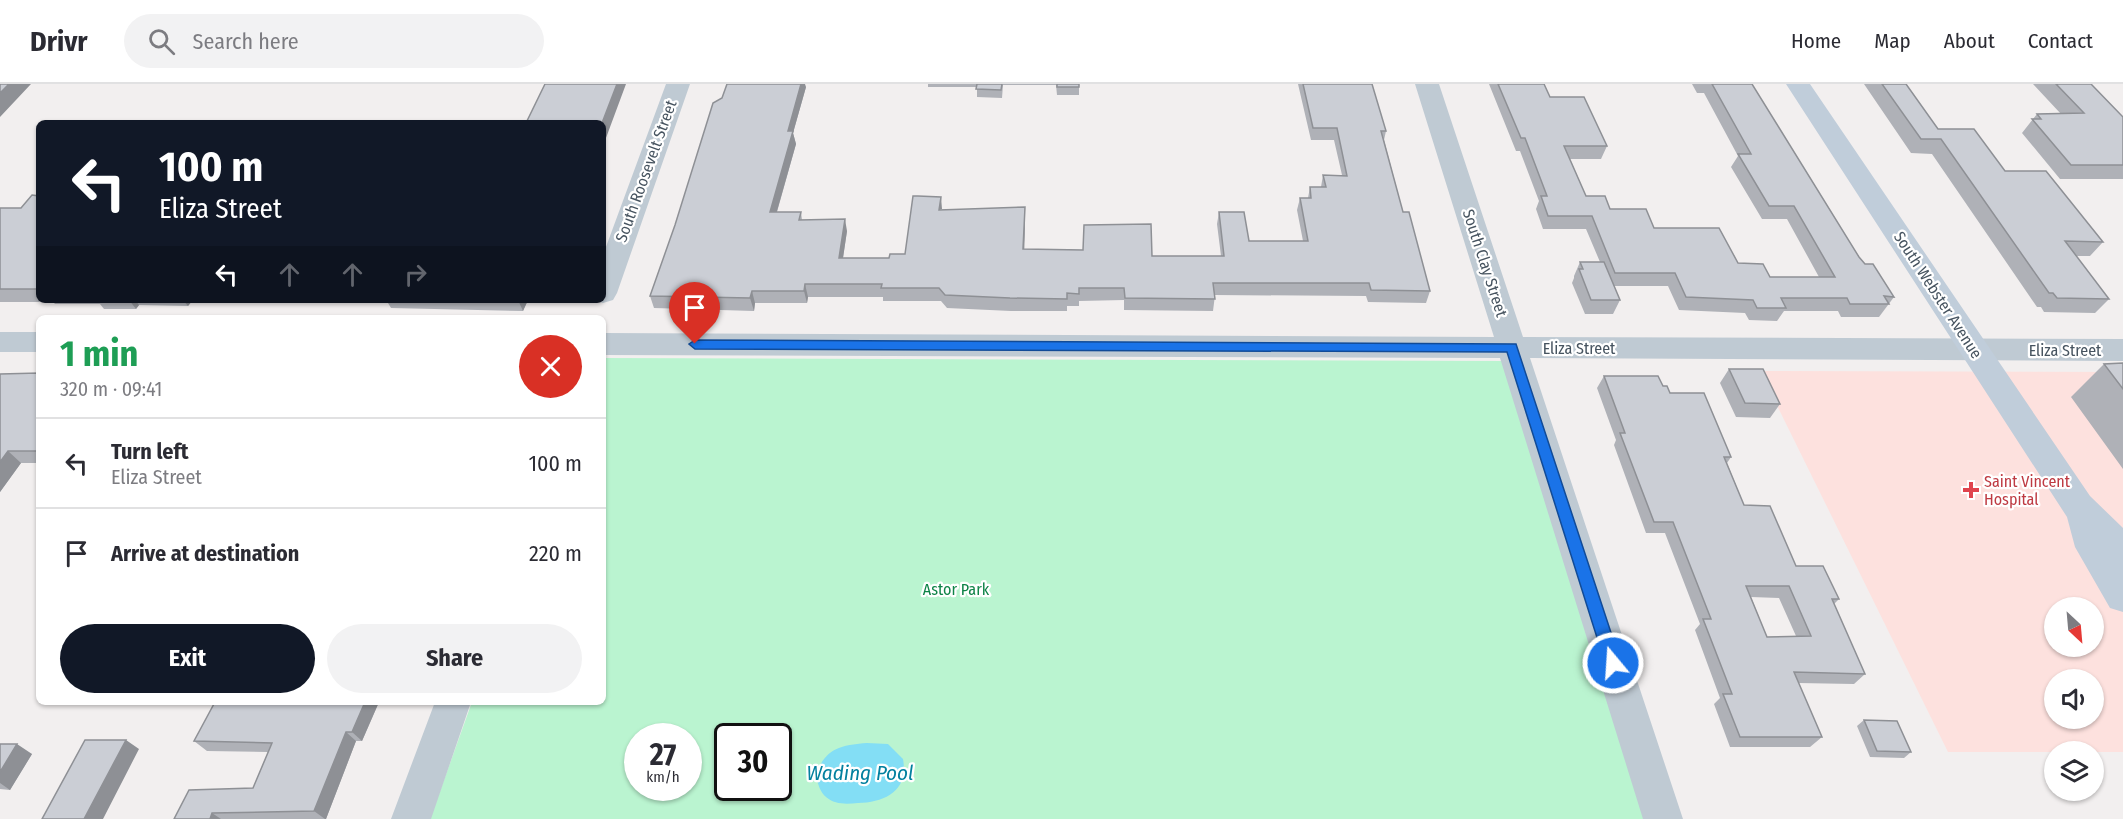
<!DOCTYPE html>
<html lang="en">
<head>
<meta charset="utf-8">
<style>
	:root { --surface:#fff; --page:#f2f2f3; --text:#2b2b33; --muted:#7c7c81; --line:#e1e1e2; --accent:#111827 }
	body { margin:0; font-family:"Fira Sans Condensed",sans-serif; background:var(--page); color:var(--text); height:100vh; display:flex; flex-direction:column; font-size:22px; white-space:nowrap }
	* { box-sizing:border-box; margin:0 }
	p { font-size:20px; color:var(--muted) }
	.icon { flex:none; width:33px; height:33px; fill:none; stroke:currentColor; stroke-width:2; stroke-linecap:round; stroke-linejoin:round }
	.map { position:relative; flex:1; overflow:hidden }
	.drawer { position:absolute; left:36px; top:231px; width:570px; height:390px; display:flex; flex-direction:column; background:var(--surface); border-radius:9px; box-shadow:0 2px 4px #0004 }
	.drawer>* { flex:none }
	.guide { position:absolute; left:36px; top:36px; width:570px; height:183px; border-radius:9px; box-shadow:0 2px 4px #0004; background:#111827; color:#fff; overflow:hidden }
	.needle { width:39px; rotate:154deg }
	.controls { position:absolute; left:2044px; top:513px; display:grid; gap:12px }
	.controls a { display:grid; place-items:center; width:60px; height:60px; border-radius:50%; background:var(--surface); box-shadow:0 2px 4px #0004; font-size:30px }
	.speed { position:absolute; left:624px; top:639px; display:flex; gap:12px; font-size:30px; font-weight:700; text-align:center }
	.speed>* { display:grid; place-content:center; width:78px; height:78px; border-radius:50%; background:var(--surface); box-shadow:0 2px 4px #0004; line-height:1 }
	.speed small { font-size:15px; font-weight:400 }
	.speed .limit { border:3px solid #111; border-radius:9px; background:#fff; color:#111 }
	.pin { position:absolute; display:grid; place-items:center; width:51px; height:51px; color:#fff; margin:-62px -26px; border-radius:50% 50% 50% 0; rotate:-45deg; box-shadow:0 0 6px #0007 }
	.pin .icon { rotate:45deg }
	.me { position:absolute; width:66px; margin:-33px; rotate:342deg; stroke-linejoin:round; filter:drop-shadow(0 0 4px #0008) }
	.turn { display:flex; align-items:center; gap:21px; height:126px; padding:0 24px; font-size:27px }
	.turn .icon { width:78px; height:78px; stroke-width:2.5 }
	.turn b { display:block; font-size:42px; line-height:51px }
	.lanes { display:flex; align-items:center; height:57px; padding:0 24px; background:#0003; justify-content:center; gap:30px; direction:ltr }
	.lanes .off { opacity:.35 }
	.round { display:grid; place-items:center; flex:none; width:63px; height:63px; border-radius:32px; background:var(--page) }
	.headline { display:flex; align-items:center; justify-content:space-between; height:102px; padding:0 24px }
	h1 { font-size:36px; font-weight:700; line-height:45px; color:#1e9e55 }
	.primary-button { display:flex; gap:12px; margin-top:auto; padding:12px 24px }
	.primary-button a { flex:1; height:69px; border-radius:36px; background:var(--accent); color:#fff; font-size:24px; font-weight:700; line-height:69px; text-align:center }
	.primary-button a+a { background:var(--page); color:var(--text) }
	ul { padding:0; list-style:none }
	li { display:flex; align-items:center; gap:18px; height:90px; padding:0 24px; border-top:2px solid var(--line) }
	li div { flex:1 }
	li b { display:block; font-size:22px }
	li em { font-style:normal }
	header { display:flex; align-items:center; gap:36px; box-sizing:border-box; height:84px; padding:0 30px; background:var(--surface); border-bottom:2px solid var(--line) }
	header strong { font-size:28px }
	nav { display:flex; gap:33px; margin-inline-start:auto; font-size:21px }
	.search { width:420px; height:54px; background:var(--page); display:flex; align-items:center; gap:15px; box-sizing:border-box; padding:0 21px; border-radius:33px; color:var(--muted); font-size:22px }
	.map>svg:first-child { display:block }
</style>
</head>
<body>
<header>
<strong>Drivr</strong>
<div class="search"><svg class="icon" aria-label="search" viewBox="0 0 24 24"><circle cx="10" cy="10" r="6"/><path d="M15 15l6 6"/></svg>Search here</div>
<nav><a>Home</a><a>Map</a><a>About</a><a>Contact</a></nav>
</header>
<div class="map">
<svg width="2123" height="735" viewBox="0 0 2123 735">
	<rect width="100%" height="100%" fill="#f2efef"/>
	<!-- medical -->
	<path fill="#fde1de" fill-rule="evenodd" d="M1760,287L2123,288V668H1948ZM2055,524H2094V562H2055ZM2055,596H2094V634H2055Z"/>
	<!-- green -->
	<path fill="#baf4d0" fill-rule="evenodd" d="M603,274L1504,277L1646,735H430L472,618H603ZM638,652H688V704H638ZM728,652H778V704H728Z"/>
	<!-- water -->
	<path fill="#83def5" d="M867,659L888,660L903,675C909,707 885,718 858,719C847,720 835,721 826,713C820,708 818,700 816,692C824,665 840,661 867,659Z"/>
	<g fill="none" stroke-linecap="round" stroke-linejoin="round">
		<!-- street -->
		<path fill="#bfcad3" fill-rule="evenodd" d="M666,0H690L617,209L613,216L603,219L593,216H603V171Z
			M1415,0H1439L1523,253L2123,255V277L1530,274L1683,735H1643L1500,274L603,271V249L1494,253Z
			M0,248H39V268H0Z
			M435,618H471L431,735H391Z"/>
		<!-- secondary -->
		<path fill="#c0cdda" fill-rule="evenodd" d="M1786,0H1810L2090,412L2123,444V528L2110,524L2075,463L2067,433Z"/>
	</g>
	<!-- wall -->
	<path fill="#afb1b7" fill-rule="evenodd" d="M928,0H1079V11H1057L1056,1H1003L1002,14L977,13V3H928Z
		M1298,0H1372L1386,47L1384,56L1403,128L1430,207L1426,219L1368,218L1366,212L1215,211L1213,227L1124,226V216L1079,217V222H1067V227H1011L947,224L941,217H883V213H808L807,219H755L754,227L654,224L650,212L722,14L806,3L793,49L796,60L777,128H801L802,136L847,147L843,174H889L905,170L942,126L1025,123L1024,165L1152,172H1221L1217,140L1219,128L1249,157H1303L1297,126L1300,114H1308L1310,103H1321L1323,91H1342L1334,56H1311Z
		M1489,0H1544L1550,13L1607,62L1601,75H1570L1586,112L1610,125L1654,144L1770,193H1819L1787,135H1762L1731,83L1738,72L1704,9H1697L1692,0H1752L1859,173L1894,213L1879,233H1841L1838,227H1784L1777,237L1749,236L1745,229L1679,226L1668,202H1614L1620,216L1613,230H1585L1572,199L1574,194V192L1580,178H1600L1586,145H1543L1536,125L1539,117L1520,67H1516Z
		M1864,0H1906L1938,45L2005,87L2103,158L2090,172H2076L2109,215L2095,229L2044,228L2041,223H2037L1932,70L1911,69Z
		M2033,0H2091L2123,33V95H2060L2022,49L2037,30H2061Z
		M39,112V216H528L523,227L391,224L388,219H331L329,217H192L188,222L139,221L136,225H104L100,220H55L53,218H0V124H21Z
		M2123,279V385L2071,313L2104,280Z
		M1729,285L1780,320L1770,334L1736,333L1720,299Z
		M39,289V379H21L0,408V290Z
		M1604,292L1663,302L1670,309L1731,373L1727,379L1744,421L1796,482L1839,515L1834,520L1865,590L1854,600L1798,599L1822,653L1810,663H1730L1714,620L1720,614L1695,546L1700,540L1665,449H1646L1614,361L1616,356L1597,304ZM1751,513L1779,514L1796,552L1767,553Z
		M379,618L362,657H356L326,735H174L253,704L268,668L207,667L194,657Z
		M1864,636L1911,668L1904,674L1870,673L1857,642Z
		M0,660L32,670L10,706L0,705Z"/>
	<!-- shaded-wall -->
	<path fill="#8e9095" d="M9,0H31L0,33V9Z
		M617,0H626L603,62L602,39Z
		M801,0H805L806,3L793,49L796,60L773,141L770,128L788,47Z
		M941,113L942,125L939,126Z
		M1025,123V135L1024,178L1023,165Z
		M845,135L847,147L841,187L839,174Z
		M805,200L808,213L807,219L804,207Z
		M752,207L755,219L754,227L750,214Z
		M129,216H135L139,221L136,225Z
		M183,216H191L192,217L188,222Z
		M518,216H528L523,227Z
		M8,367L21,379L0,408V378Z
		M365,618H379L362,657L352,648Z
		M346,648L356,657L326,735H325L314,727Z
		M126,656L139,665L103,735H84Z
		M17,660L32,670L10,706L0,699V688Z
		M212,729L221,735H210Z"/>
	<!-- building -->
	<path fill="#cbced5" stroke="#8e9095" stroke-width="1.5" fill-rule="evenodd" d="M0,0H9L0,9Z
		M545,0H617L602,39H526Z
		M727,0H801L788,47H793L770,128H801L799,136L845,135L839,174H889L890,170H905L913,112H918L941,113L939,126L1025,123L1023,165L1083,166L1084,141L1151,140L1152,172H1224L1219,128H1244L1249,157H1308L1300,114H1311L1310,103H1326L1323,91L1347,92L1337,44H1313L1303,0H1372L1386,47H1381L1403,128H1409L1430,207L1371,206L1369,199H1213L1215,215L1125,214L1124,204H1079V210L1067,209V215L1010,214L945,211L939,204H881L882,200H805L804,207H752L750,214L650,212L675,141L713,19L722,14Z
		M977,0H1002L1001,6L976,5Z
		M1057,0H1079V3H1057Z
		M1498,0H1544L1550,13H1584L1607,62H1564L1586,112H1605L1610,125H1646L1654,144H1719L1738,179L1763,180L1770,193H1835L1794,122H1769L1738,70H1751L1712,0H1752L1859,173L1865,180H1873L1894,213L1884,212L1889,220H1850L1847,214H1781L1786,224H1757L1753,216L1686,213L1675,189H1615L1592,132H1548L1541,112H1547L1525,54H1521Z
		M1882,0H1906L1938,45H1974L2005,87H2046L2103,158L2065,157L2109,215L2057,214L2053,209H2049L1941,55H1921Z
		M2056,0H2091L2123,33V81H2071L2032,35H2041L2037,30L2084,29Z
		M32,111L39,112V205H0V124H21Z
		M1580,178H1604L1620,216H1591L1579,185H1583Z
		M2123,279V305L2104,280Z
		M1729,285H1763L1780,320L1745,319Z
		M39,289V367H8L0,378V290Z
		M1604,292H1658L1663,302H1667L1670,309H1704L1731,373H1724L1744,421L1770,422L1796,482H1823L1839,515H1832L1865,590L1794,588L1822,653H1740L1723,610H1732L1703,535H1711L1673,438H1654L1620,349H1625ZM1746,502H1789L1811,552L1767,553Z
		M215,618H365L352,648H346L314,727L212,729L210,735H174L189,706L253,704L272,659L194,657Z
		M1864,636L1897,637L1911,668L1877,667Z
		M85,656H126L84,735H42Z
		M0,660H17L0,688Z"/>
	<!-- route -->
	<path fill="#1a73e8" stroke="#114b97" stroke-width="1.5" d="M695,256L1516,260L1621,579L1619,584L1613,586L1608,584L1605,579L1507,268L695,265L689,260Z"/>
	<!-- markers -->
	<path fill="#e0444e" stroke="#fff" stroke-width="2" d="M1968 397h6v6h6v6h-6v6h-6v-6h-6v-6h6z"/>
	<g text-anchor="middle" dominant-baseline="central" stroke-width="4.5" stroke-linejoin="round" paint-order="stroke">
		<!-- street labels -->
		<g font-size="16" fill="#46535f" stroke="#fff">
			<text transform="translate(646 87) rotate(-70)">South Roosevelt Street</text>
			<text transform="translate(1485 179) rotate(72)">South Clay Street</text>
			<text transform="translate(1938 211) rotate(57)">South Webster Avenue</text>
			<text x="1579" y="264">Eliza Street</text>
			<text x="2065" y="266">Eliza Street</text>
		</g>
		<!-- health labels -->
		<g font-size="16" fill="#be3a42" stroke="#fff" text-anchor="start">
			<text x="1984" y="397">Saint Vincent<tspan x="1984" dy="18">Hospital</tspan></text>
		</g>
		<!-- park labels -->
		<g font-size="16" fill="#0e8347" stroke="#fff">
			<text x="956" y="505">Astor Park</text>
		</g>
		<!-- near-water labels -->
		<g font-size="21" font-style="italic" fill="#03809f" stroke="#fff">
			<text x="860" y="689">Wading Pool</text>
		</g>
	</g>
</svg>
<div class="controls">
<a><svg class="needle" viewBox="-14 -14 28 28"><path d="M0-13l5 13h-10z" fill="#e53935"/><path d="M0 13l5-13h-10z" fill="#7c7c81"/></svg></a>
<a><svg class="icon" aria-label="sound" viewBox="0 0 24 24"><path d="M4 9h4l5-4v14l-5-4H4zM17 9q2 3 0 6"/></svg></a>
<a><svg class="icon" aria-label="layers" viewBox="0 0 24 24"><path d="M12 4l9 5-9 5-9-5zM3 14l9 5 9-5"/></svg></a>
</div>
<div class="speed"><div>27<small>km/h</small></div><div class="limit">30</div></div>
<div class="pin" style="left:695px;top:260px;background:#d93025"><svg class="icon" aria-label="arrive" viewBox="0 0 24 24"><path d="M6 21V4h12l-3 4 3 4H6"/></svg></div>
<svg class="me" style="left:1613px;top:579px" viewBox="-20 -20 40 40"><circle r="17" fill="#1a73e8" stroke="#fff" stroke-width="3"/><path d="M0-11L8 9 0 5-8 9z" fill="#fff"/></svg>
<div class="guide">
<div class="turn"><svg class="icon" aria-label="left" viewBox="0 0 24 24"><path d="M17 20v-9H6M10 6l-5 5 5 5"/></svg><div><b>100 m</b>Eliza Street</div></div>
<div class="lanes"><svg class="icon" aria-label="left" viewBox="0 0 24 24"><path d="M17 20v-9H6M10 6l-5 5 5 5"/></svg><svg class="icon off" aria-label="ahead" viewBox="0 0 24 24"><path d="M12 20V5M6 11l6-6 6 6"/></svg><svg class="icon off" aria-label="ahead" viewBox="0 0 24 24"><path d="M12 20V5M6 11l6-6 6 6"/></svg><svg class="icon off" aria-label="right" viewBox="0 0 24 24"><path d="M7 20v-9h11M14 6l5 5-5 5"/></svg></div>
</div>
<section class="drawer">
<div class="headline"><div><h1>1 min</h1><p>320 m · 09:41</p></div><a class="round" style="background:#d93025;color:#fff"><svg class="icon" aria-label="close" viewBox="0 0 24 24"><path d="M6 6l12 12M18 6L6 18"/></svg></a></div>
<ul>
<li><svg class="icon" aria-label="left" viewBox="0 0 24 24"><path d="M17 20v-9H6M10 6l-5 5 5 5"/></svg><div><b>Turn left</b><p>Eliza Street</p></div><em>100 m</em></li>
<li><svg class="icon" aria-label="arrive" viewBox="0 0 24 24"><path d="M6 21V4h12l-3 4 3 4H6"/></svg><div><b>Arrive at destination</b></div><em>220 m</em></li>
</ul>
<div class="primary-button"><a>Exit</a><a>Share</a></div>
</section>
</div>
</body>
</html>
